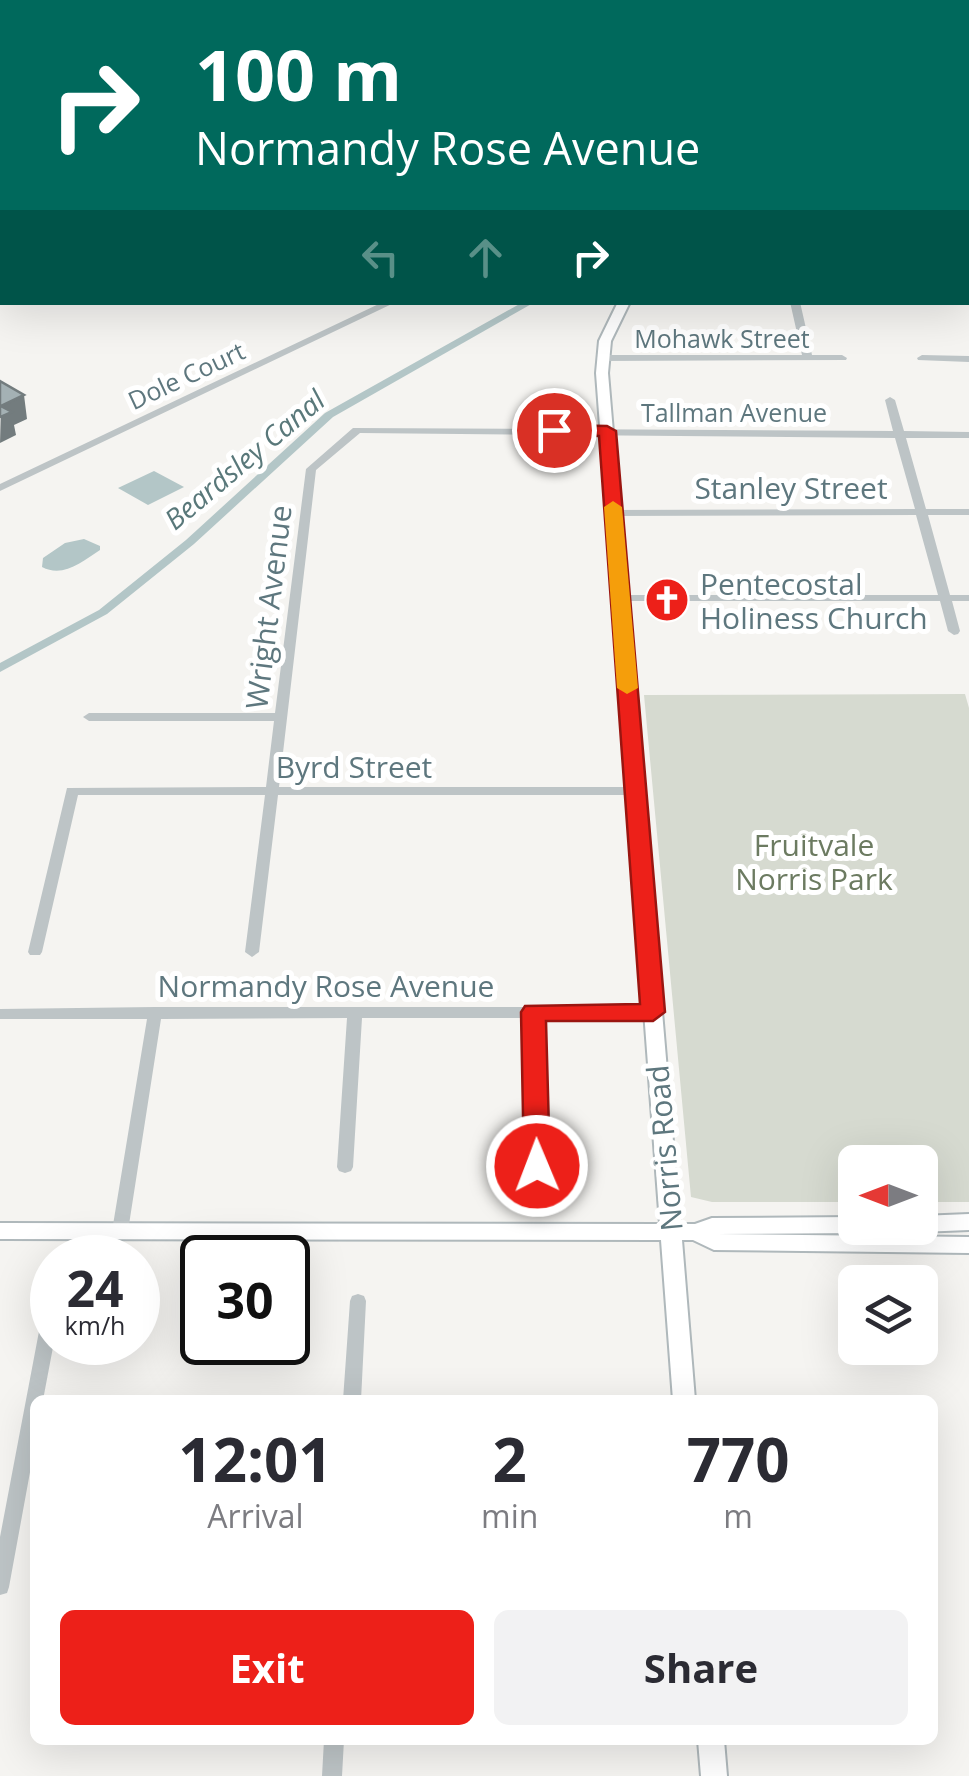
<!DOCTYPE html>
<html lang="en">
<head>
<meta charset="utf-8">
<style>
	:root { --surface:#fff; --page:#f2f2f3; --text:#2b2b33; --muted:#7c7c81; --accent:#ed2019 }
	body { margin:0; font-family:"Open Sans",sans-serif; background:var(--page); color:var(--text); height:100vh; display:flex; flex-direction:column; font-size:38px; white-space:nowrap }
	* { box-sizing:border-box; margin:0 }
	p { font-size:32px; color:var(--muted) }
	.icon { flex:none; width:55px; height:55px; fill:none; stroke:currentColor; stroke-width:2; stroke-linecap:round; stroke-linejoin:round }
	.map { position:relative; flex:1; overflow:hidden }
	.drawer { position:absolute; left:30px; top:1395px; width:908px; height:350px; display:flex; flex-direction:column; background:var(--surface); border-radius:15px; box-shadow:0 10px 40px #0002 }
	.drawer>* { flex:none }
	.top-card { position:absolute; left:0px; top:0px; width:970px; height:305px; box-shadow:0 10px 40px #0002; background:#00695c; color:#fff; overflow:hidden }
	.needle { width:65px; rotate:270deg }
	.fabs { position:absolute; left:838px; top:1145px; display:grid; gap:20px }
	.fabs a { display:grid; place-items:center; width:100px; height:100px; border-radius:15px; background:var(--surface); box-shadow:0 10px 40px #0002; font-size:50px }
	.speed { position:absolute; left:30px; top:1235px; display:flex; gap:20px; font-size:50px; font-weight:700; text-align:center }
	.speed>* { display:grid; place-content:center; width:130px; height:130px; border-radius:50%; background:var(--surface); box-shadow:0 10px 40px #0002; line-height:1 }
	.speed small { font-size:25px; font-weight:400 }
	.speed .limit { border:5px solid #111; border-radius:15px; background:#fff; color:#111 }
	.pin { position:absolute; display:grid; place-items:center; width:85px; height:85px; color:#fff; margin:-42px; border:5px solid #fff; border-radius:50%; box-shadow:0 2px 10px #0007 }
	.me { position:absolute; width:110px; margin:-55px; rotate:359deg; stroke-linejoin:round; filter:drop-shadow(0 0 8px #0008) }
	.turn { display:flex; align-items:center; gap:35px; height:210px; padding:0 30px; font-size:45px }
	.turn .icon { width:130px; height:130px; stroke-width:2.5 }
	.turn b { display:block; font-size:70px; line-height:85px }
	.lanes { display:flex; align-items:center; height:95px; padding:0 30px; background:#0003; justify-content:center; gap:50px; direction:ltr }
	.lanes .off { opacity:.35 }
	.eta { display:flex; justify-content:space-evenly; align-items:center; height:170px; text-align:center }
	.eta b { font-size:60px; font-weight:700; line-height:70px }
	.action { display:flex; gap:20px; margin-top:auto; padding:20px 30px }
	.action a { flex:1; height:115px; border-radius:15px; background:var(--accent); color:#fff; font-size:40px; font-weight:700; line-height:115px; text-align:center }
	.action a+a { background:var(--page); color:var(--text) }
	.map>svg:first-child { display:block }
</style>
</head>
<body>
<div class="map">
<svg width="969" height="1776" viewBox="0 0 969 1776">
	<rect width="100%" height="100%" fill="#f5f4f1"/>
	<!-- green -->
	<path fill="#d6dad0" d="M965,694L969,708V1202H920V1162H855V1202H712L691,1197L644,695Z"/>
	<!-- water -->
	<path fill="#b3c6c7" d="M154,471L184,487L148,505L118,488Z
		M84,539L100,546V550C82,562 63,578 42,567L43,558L65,543Z"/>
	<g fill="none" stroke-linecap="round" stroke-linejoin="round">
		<!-- canal -->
		<path fill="#b3c6c7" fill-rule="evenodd" d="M911,0H922L919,2H911Z
			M523,302H535L333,417L194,544L107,614L0,672V663L99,610L186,540L325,413Z"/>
		<defs>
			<path id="secondary" d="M968,81H969V87H968Z
				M968,188H969V194H968Z
				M2,270V278L0,279V271Z
				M618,302H630L611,341L608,373L680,1224H695L712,1218L855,1217V1228H864L855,1233L717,1234L969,1237V1253L714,1250L693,1240H682L695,1400H673L661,1240L0,1239V1223L660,1224L596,373L599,341Z
				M969,1214V1230L920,1232L912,1228H920V1216Z
				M698,1740H724L727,1776H701Z"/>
			<path id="highway" d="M2,170V180L0,181V171Z
				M2,195V205L0,206V196Z
				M0,225H2V235H0Z"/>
		</defs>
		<!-- secondary casing -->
		<use href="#secondary" stroke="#afb8bb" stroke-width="4"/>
		<!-- highway casing -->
		<use href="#highway" stroke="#aeb5b7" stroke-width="5"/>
		<!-- street -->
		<path fill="#bdc4c6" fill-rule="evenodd" d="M968,268H969V278L968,277Z
			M968,292H969V298H968Z
			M383,302H396L0,491V484Z
			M790,302H800L812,355H842L847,358L846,360L602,361L597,358L602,355H802Z
			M922,355L969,356V362L918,360L917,358Z
			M890,397L895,400L904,431L969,432V438H906L926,509H969V515H928L950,595H969V601H952L960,631L958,634L954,635L948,631L940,601H620L614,598L620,595H938L916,515L613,516L607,513L613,510L915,509L895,438L360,433L316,470L279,787H636L643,791L636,795H278L259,952L252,957L245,952L265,795H78L42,952L40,955H30L28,952L67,788L266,787L274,721H89L83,717L89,713H275L306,469L353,428L893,431L885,400Z
			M155,1007H653L658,1008L660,1012L658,1016L653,1017H540L545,1166L543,1170L537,1172L531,1170L529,1166L526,1018H362L353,1167L351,1171L345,1173L339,1171L337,1167L347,1018L161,1019L128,1231L126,1235L120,1237L114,1235L112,1231L147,1019H0V1009Z
			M358,1294L364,1296L366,1301L361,1400H343L350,1301L352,1296Z
			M52,1298L54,1342L43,1400H35V1445L9,1587L7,1593L0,1595V1537L44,1305L46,1300Z
			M324,1740H344L342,1776H322Z"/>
		<!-- secondary -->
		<use href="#secondary" fill="#fff" fill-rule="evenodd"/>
		<!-- highway -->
		<use href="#highway" fill="#fff" fill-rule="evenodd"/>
		<defs>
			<path id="rail" d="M565,2L569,0
				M703,2L709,0"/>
		</defs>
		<!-- rail casing -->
		<use href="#rail" stroke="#9ca7aa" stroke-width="5"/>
		<!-- rail -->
		<use href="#rail" stroke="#fff" stroke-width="2.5" stroke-dasharray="6" stroke-linecap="butt"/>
	</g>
	<!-- shaded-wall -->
	<path fill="#737c7e" d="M24,395L27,419L14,425L16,435L0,443L1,406Z"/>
	<!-- building -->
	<path fill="#a4b1b4" stroke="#737c7e" stroke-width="2.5" d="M0,381L24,395L1,406L12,412L0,417Z"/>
	<!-- route -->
	<path fill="#ed2019" stroke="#9a1510" stroke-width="2.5" d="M554,425L607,426L616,431L665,1012L653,1021H546L550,1166L546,1173H528L524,1166L521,1012L525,1006L640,1004L599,436L548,434L546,430Z"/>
	<!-- slow -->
	<path fill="#f59e0b" d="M613,501L622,507L638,688L627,694L617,688L604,507Z"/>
	<!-- icons -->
	<defs>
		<symbol id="church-disc" viewBox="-11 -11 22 22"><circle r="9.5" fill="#ed2019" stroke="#fff"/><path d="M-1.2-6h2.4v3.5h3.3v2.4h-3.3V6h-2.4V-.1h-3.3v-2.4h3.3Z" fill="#fff"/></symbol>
	</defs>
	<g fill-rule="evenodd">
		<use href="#church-disc" x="642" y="575" width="50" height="50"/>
	</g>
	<g text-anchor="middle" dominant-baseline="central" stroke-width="10" stroke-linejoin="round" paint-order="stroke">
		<!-- far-street labels -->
		<g font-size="25" fill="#5e777e" stroke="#fff">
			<text x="722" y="338">Mohawk Street</text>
			<text transform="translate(186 375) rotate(-25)">Dole Court</text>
			<text x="734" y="412">Tallman Avenue</text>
		</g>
		<!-- far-water labels -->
		<g font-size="28" font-style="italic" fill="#59787a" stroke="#fff">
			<text transform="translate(244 459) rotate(-40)">Beardsley Canal</text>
		</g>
		<!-- street labels -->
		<g font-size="30" fill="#5e777e" stroke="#fff">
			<text x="791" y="487">Stanley Street</text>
			<text transform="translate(268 607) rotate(-83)">Wright Avenue</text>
			<text x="354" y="766">Byrd Street</text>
			<text x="326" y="985">Normandy Rose Avenue</text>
			<text transform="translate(664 1148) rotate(-95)">Norris Road</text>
		</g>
		<!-- poi labels -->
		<g font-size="30" fill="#5e777e" stroke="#fff" text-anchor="start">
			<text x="700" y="583">Pentecostal<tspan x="700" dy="34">Holiness Church</tspan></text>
		</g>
		<!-- park labels -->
		<g font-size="30" fill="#6c7b61" stroke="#fff">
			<text x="814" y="844">Fruitvale<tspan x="814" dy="34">Norris Park</tspan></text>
		</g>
	</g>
</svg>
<div class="fabs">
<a><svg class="needle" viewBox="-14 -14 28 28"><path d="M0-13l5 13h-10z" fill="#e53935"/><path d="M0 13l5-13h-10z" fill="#7c7c81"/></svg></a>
<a><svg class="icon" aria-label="layers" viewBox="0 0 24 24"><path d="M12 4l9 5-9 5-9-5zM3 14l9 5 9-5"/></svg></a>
</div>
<div class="speed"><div>24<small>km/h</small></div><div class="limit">30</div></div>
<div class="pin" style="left:554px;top:430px;background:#d93025"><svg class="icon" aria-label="arrive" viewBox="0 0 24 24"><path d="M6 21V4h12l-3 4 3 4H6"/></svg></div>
<svg class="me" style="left:537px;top:1166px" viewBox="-20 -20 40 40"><circle r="17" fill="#ed2019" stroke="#fff" stroke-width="3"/><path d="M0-11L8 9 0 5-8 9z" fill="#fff"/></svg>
<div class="top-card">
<div class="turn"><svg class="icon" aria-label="right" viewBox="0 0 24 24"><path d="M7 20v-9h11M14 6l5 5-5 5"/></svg><div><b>100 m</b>Normandy Rose Avenue</div></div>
<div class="lanes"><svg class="icon off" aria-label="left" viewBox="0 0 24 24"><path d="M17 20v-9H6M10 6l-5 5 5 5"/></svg><svg class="icon off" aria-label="ahead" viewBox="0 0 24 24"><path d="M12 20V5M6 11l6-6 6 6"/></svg><svg class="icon" aria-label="right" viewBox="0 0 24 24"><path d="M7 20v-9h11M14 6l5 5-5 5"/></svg></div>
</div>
<section class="drawer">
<div class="eta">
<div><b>12:01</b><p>Arrival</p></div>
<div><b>2</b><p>min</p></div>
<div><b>770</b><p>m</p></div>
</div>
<div class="action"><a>Exit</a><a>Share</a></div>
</section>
</div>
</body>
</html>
